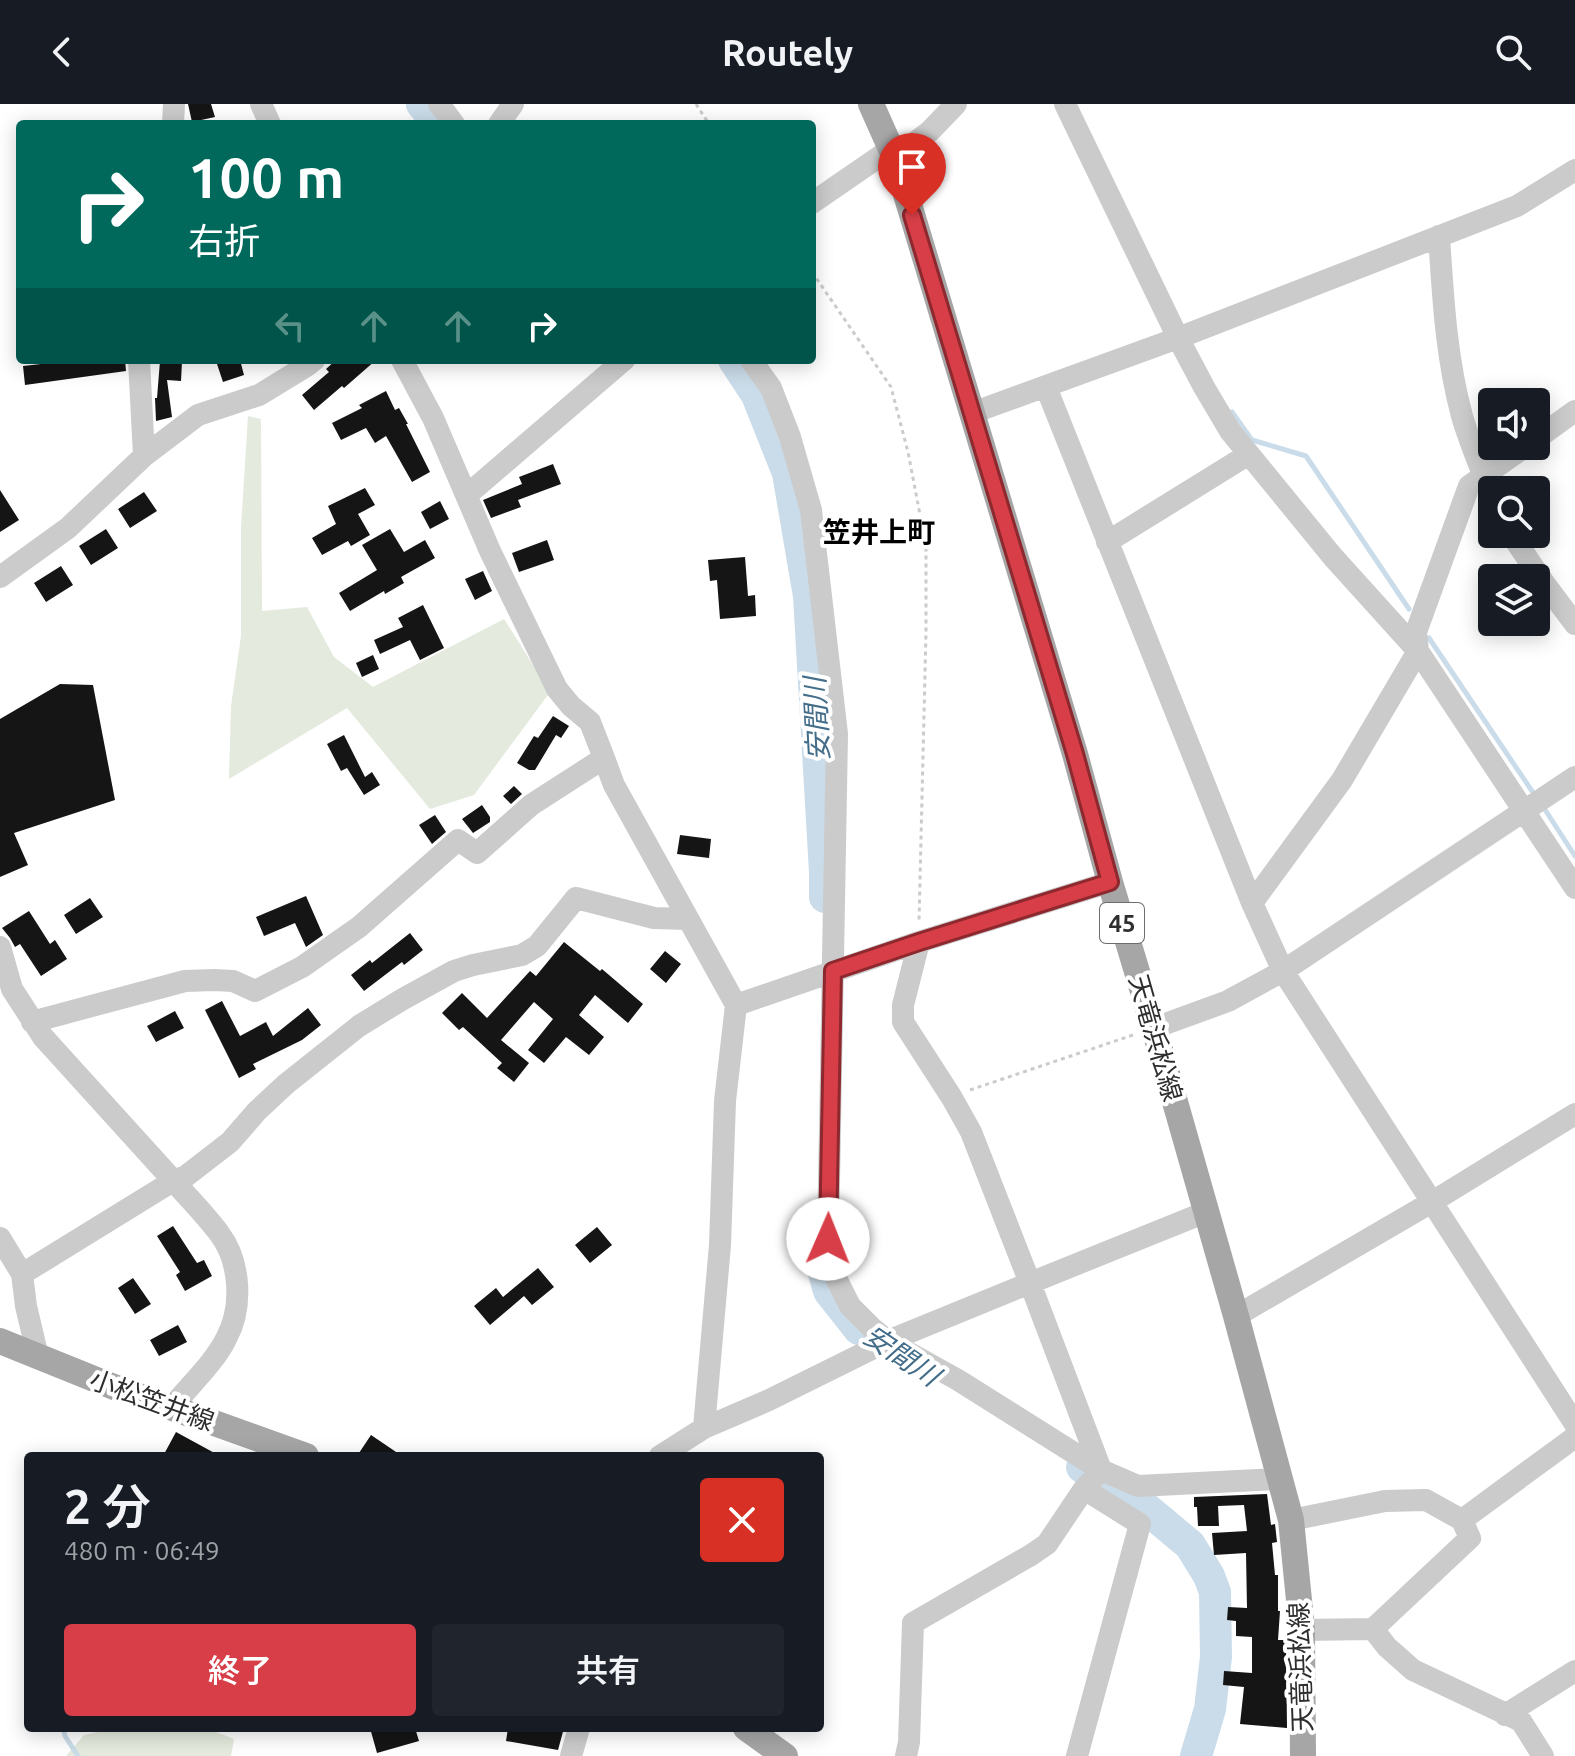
<!DOCTYPE html>
<html lang="ja">
<head>
<meta charset="utf-8">
<style>
	:root { --surface:#171b24; --page:#20242c; --text:#f1f3f6; --muted:#9ea1a6; --accent:#d73e47 }
	body { margin:0; font-family:Ubuntu,"Noto Sans JP",sans-serif; background:var(--page); color:var(--text); height:100vh; display:flex; flex-direction:column; font-size:30px; white-space:nowrap }
	* { box-sizing:border-box; margin:0 }
	p { font-size:26px; color:var(--muted) }
	.icon { flex:none; width:44px; height:44px; fill:none; stroke:currentColor; stroke-width:2; stroke-linecap:round; stroke-linejoin:round }
	.map { position:relative; flex:1; overflow:hidden }
	.side { position:absolute; left:24px; top:1348px; width:800px; height:280px; display:flex; flex-direction:column; background:var(--surface); border-radius:8px; box-shadow:0 4px 20px #0003 }
	.side>* { flex:none }
	.top-card { position:absolute; left:16px; top:16px; width:800px; height:244px; border-radius:8px; box-shadow:0 4px 20px #0003; background:#00695c; color:#fff; overflow:hidden }
	.fabs { position:absolute; left:1478px; top:284px; display:grid; gap:16px }
	.fabs a { display:grid; place-items:center; width:72px; height:72px; border-radius:8px; background:var(--surface); box-shadow:0 4px 20px #0003; font-size:40px }
	.pin { position:absolute; display:grid; place-items:center; width:68px; height:68px; color:#fff; margin:-82px -34px; border-radius:50% 50% 50% 0; rotate:-45deg; box-shadow:0 0 8px #0007 }
	.pin .icon { rotate:45deg }
	.me { position:absolute; width:88px; margin:-44px; rotate:1deg; stroke-linejoin:round; filter:drop-shadow(0 0 6px #0008) }
	.turn { display:flex; align-items:center; gap:28px; height:168px; padding:0 40px; font-size:36px }
	.turn .icon { width:104px; height:104px; stroke-width:2.5 }
	.turn b { display:block; font-size:56px; line-height:68px }
	.lanes { display:flex; align-items:center; height:76px; padding:0 40px; background:#0003; justify-content:center; gap:40px; direction:ltr }
	.lanes .off { opacity:.35 }
	.round { display:grid; place-items:center; flex:none; width:84px; height:84px; border-radius:8px; background:var(--page) }
	.summary { display:flex; align-items:center; justify-content:space-between; height:136px; padding:0 40px }
	h1 { font-size:48px; font-weight:600; line-height:60px }
	.cta { display:flex; gap:16px; margin-top:auto; padding:16px 40px }
	.cta a { flex:1; height:92px; border-radius:8px; background:var(--accent); color:#fff; font-size:32px; font-weight:600; line-height:92px; text-align:center }
	.cta a+a { background:var(--page); color:var(--text) }
	header { display:flex; justify-content:space-between; align-items:center; height:104px; padding:0 40px; background:var(--surface); font-size:36px; font-weight:600 }
	.map>svg:first-child { display:block }
</style>
</head>
<body>
<header><svg class="icon" aria-label="back" viewBox="0 0 24 24"><path d="M15 5l-7 7 7 7"/></svg>Routely<svg class="icon" aria-label="search" viewBox="0 0 24 24"><circle cx="10" cy="10" r="6"/><path d="M15 15l6 6"/></svg></header>
<div class="map">
<svg width="1575" height="1652" viewBox="0 0 1575 1652">
	<rect width="100%" height="100%" fill="#fff"/>
	<!-- green -->
	<path fill="#e4eadd" d="M248,312L261,315L262,507L307,503L334,553L373,583L504,515L550,588L474,691L430,705L347,604L229,675L231,602L241,532V424Z
		M115,1624H206L234,1635L231,1652H66L84,1631Z"/>
	<g fill="none" stroke-linecap="round" stroke-linejoin="round">
		<!-- stream -->
		<path stroke="#cadce9" stroke-width="5" d="M1232,308L1252,336L1306,352L1409,505
			M1429,534L1536,693
			M1542,701L1575,752
			M63,1624L65,1632L78,1652"/>
		<!-- river -->
		<path stroke="#cadce9" stroke-width="32" d="M422,0L438,20
			M734,256L757,291L788,369L809,492L825,768V793
			M820,1139L822,1162L829,1187L859,1225
			M1082,1363L1148,1406L1190,1441L1209,1472L1215,1488L1216,1553L1210,1605L1196,1652"/>
	</g>
	<!-- building -->
	<path fill="#151515" d="M188,0H211L215,13L192,18Z
		M77,256H125L126,267L25,281L23,262Z
		M229,256H240L244,271L223,278L217,260Z
		M336,256H376L344,284L342,282L314,306L302,291L329,268L326,265Z
		M160,257L182,258L181,277L167,276L172,313L156,317L155,294H157Z
		M386,287L395,306L399,304L408,320H406L430,368L412,378L386,332L375,339L366,324L341,336L332,319L362,304L359,301Z
		M553,360L561,380L518,396L521,403L491,414L483,396L522,380L519,373Z
		M365,384L375,401L358,410L370,431L351,442L348,437L322,451L312,434L336,420L328,402Z
		M0,386L19,416L0,428Z
		M144,388L157,407L130,424L118,405Z
		M440,397L449,415L430,425L421,408Z
		M106,425L118,444L91,461L79,442Z
		M390,425L404,448L425,436L435,454L401,473L404,479L385,490L384,487L350,507L339,489L377,466L362,441Z
		M547,436L554,456L519,468L512,449Z
		M745,453L748,492L755,491L756,512L720,515L717,476L710,477L708,456Z
		M61,462L73,481L46,498L34,479Z
		M483,467L492,487L475,496L465,475Z
		M423,501L444,544L420,556L410,536L380,550L374,536L403,523L398,514Z
		M373,551L379,565L362,573L356,559Z
		M60,580L93,581L115,696L14,729L28,761L0,773V615Z
		M553,612L569,622L561,634L556,631L535,666H529L517,659L534,632L538,634Z
		M344,631L365,673L372,668L380,681L364,691L347,664L341,667L327,640Z
		M514,682L522,690L511,700L503,692Z
		M482,701L490,713V718L473,729L462,715Z
		M435,711L446,728L432,740L419,721Z
		M680,731L711,735L709,754L677,750Z
		M306,792L323,831L306,843L295,819L264,832L256,813Z
		M90,794L103,813L76,830L64,811Z
		M29,807L50,840L55,836L67,855L41,872L20,840L15,843L10,834L2,824Z
		M410,829L423,846L404,861L402,858L364,887L351,871L370,856L372,859Z
		M564,838L600,867L602,865L643,900L628,919L595,891L579,911L604,933L589,951L566,933L544,959L528,946L553,915L534,898L501,936L529,959L514,978L497,964L502,959L463,923L459,926L442,909L462,889L487,914L530,867L536,872Z
		M665,847L681,860L666,879L650,865Z
		M222,897L240,932L266,918L273,932L308,904L321,921L302,936L253,960L256,965L239,974L205,906Z
		M175,907L184,924L156,938L147,922Z
		M173,1122L197,1159L204,1156L212,1172L185,1187L176,1171L180,1168L157,1132Z
		M597,1123L612,1141L590,1159L575,1141Z
		M538,1164L554,1183L532,1201L524,1192L490,1221L474,1202L496,1184L503,1193Z
		M133,1174L151,1200L135,1210L118,1184Z
		M178,1221L187,1238L159,1252L150,1236Z
		M176,1328L220,1352H163Z
		M371,1331L402,1352H357Z
		M1267,1390L1271,1421L1275,1420L1277,1438L1272,1439L1275,1471H1278V1507H1280L1278,1536H1286L1287,1624L1240,1620L1244,1583L1223,1581L1224,1567L1252,1569V1533L1236,1532V1517L1227,1516L1228,1503L1247,1504L1246,1449L1214,1451L1212,1429L1247,1427L1244,1401L1218,1402L1219,1422H1198L1197,1403H1194V1393Z
		M370,1624H415L419,1637L377,1649Z
		M508,1624H564L558,1646L506,1637Z"/>
	<g fill="none" stroke-linecap="round" stroke-linejoin="round">
		<!-- path -->
		<path stroke="#cbcbcb" stroke-width="3" stroke-dasharray="4 4" stroke-linecap="butt" d="M696,0L709,20
			M812,168L891,283L908,348L926,442V528L919,818
			M970,986L1133,931"/>
		<!-- minor -->
		<path stroke="#cbcbcb" stroke-width="22" d="M261,0L270,20
			M439,0L454,20
			M1065,0L1178,234L1204,283L1230,327L1333,453L1418,547L1575,784
			M173,20L174,0
			M499,20L513,0
			M895,54L930,27L956,0
			M812,99L892,44
			M1439,132C1443,193 1446,253 1462,312C1470,340 1482,366 1492,394
			M139,256L144,352
			M402,256L433,314L490,447L557,585L571,602L590,618L604,654
			M751,256L771,284L790,333L811,406L837,630L828,1135L833,1168L850,1202L872,1224L888,1237L958,1276L1101,1366L1138,1382L1279,1375
			M1046,283L1252,799L1283,867L1575,1320
			M972,309L1178,234L1517,102L1575,66
			M1536,335L1575,307
			M467,391L624,256
			M1511,430L1544,479L1575,520
			M1107,438L1249,350
			M0,473L68,424L144,352L198,311L259,291L308,261L314,256
			M1252,799L1342,676L1418,547L1416,528L1469,382L1526,342
			M0,843L12,885L43,933L199,1105C206,1113 213,1121 219,1129C241,1158 243,1204 226,1235C214,1259 189,1282 172,1303
			M736,901L919,838L1110,778
			M32,918L185,877L214,876L233,877L255,887L302,863L359,823L458,736L477,749L531,701L604,654L614,681L736,901L725,997L720,1141L704,1324
			M1154,924L1228,897L1283,867L1575,673
			M0,1134L22,1170L26,1202L38,1253
			M22,1170L173,1077L186,1072L230,1038L257,1007L286,980L359,922L403,895L454,867L473,861L522,851L537,842L576,794L654,814L687,815
			M1236,1212L1432,1098L1575,1010
			M660,1352L704,1324L769,1296L888,1237L1030,1179L971,1028L952,994L903,918V901L919,838
			M1291,1416L1385,1397L1426,1396L1462,1416L1470,1434L1373,1525L1387,1543L1413,1566L1521,1617L1543,1652
			M1462,1416L1575,1333
			M1302,1526L1373,1525
			M1505,1611L1575,1567
			M571,1652L579,1624
			M906,1652L909,1638L913,1519L1031,1451L1047,1440L1084,1385
			M1077,1652L1140,1420L1084,1385L1101,1366L1030,1179L1206,1108"/>
		<!-- major -->
		<path stroke="#a6a6a6" stroke-width="26" d="M871,0L895,54L1075,650L1110,778L1154,924L1236,1212L1291,1416L1302,1526L1303,1652
			M0,1237L114,1283L306,1352
			M746,1624L785,1652"/>
	</g>
	<g fill="none" stroke-linecap="round" stroke-linejoin="round">
		<defs>
			<path id="route" d="M828,1135L833,867L919,838L1110,778L1075,650L912,111"/>
		</defs>
		<!-- route casing -->
		<use href="#route" stroke="#8c282e" stroke-width="20"/>
		<!-- route -->
		<use href="#route" stroke="#d73e47" stroke-width="14"/>
	</g>
	<g text-anchor="middle" dominant-baseline="central" stroke-width="8" stroke-linejoin="round" paint-order="stroke">
		<!-- shield labels -->
		<rect fill="#fff" stroke="#6d6d6d" stroke-width="2" x="1100" y="799" width="44" height="40" rx="6"/>
		<g font-size="24" font-weight="bold" fill="#2e2e2e">
			<text x="1122" y="819">45</text>
		</g>
		<!-- street labels -->
		<g font-size="26" fill="#2e2e2e" stroke="#fff">
			<text transform="translate(1156 934) rotate(74)">天竜浜松線</text>
			<text transform="translate(152 1296) rotate(20)">小松笠井線</text>
			<text transform="translate(1300 1563) rotate(-92)">天竜浜松線</text>
		</g>
		<!-- neighbourhood labels -->
		<g font-size="28" font-weight="bold" fill="#000" stroke="#fff">
			<text x="879" y="427">笠井上町</text>
		</g>
		<!-- water labels -->
		<g font-size="28" font-style="italic" fill="#436d89" stroke="#fff">
			<text transform="translate(816 615) rotate(-93)">安間川</text>
			<text transform="translate(902 1251) rotate(34)">安間川</text>
		</g>
	</g>
</svg>
<div class="fabs">
<a><svg class="icon" aria-label="sound" viewBox="0 0 24 24"><path d="M4 9h4l5-4v14l-5-4H4zM17 9q2 3 0 6"/></svg></a>
<a><svg class="icon" aria-label="search" viewBox="0 0 24 24"><circle cx="10" cy="10" r="6"/><path d="M15 15l6 6"/></svg></a>
<a><svg class="icon" aria-label="layers" viewBox="0 0 24 24"><path d="M12 4l9 5-9 5-9-5zM3 14l9 5 9-5"/></svg></a>
</div>
<div class="pin" style="left:912px;top:111px;background:#d93025"><svg class="icon" aria-label="arrive" viewBox="0 0 24 24"><path d="M6 21V4h12l-3 4 3 4H6"/></svg></div>
<svg class="me" style="left:828px;top:1135px" viewBox="-20 -20 40 40"><circle r="19" fill="#fff"/><path d="M0-13L10 11 0 6-10 11z" fill="#d73e47"/></svg>
<div class="top-card">
<div class="turn"><svg class="icon" aria-label="right" viewBox="0 0 24 24"><path d="M7 20v-9h11M14 6l5 5-5 5"/></svg><div><b>100 m</b>右折</div></div>
<div class="lanes"><svg class="icon off" aria-label="left" viewBox="0 0 24 24"><path d="M17 20v-9H6M10 6l-5 5 5 5"/></svg><svg class="icon off" aria-label="ahead" viewBox="0 0 24 24"><path d="M12 20V5M6 11l6-6 6 6"/></svg><svg class="icon off" aria-label="ahead" viewBox="0 0 24 24"><path d="M12 20V5M6 11l6-6 6 6"/></svg><svg class="icon" aria-label="right" viewBox="0 0 24 24"><path d="M7 20v-9h11M14 6l5 5-5 5"/></svg></div>
</div>
<section class="side">
<div class="summary"><div><h1>2 分</h1><p>480 m · 06:49</p></div><a class="round" style="background:#d93025;color:#fff"><svg class="icon" aria-label="close" viewBox="0 0 24 24"><path d="M6 6l12 12M18 6L6 18"/></svg></a></div>
<div class="cta"><a>終了</a><a>共有</a></div>
</section>
</div>
</body>
</html>
